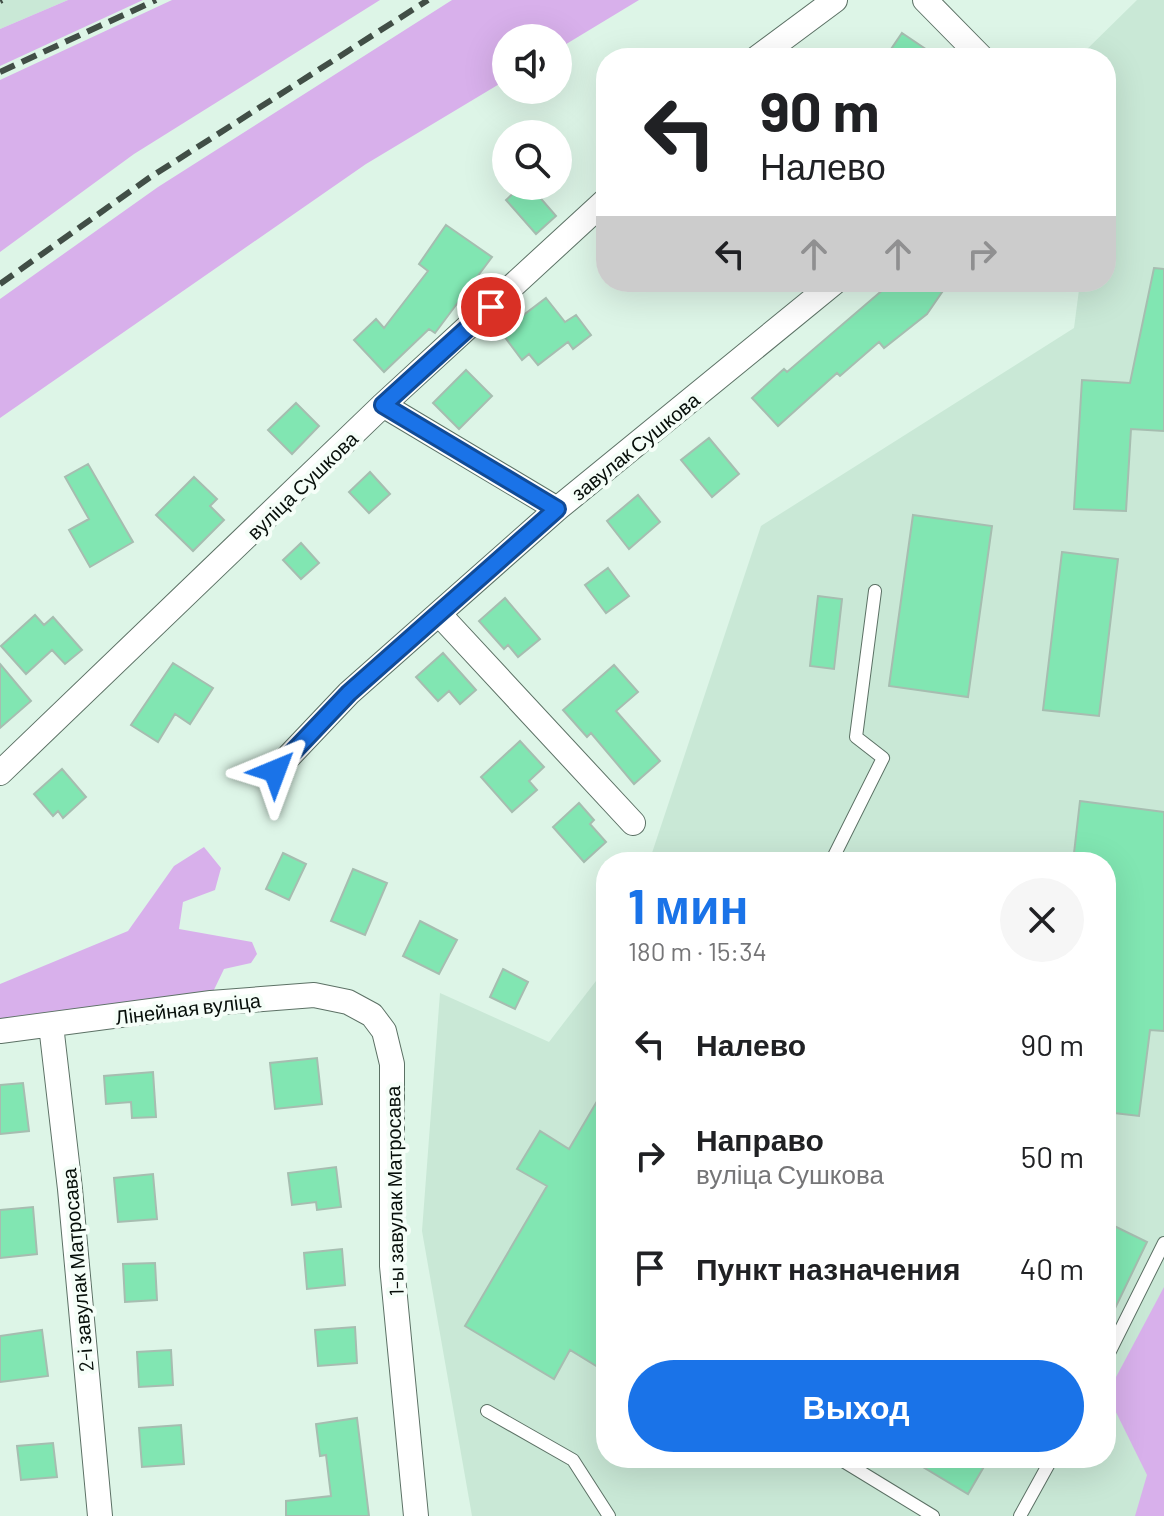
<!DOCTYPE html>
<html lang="ru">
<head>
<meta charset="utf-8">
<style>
	:root { --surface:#fff; --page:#f6f6f6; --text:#202124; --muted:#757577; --accent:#1a73e8 }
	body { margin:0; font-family:Barlow,sans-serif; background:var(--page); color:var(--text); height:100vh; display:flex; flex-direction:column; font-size:30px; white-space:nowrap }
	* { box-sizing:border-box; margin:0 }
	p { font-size:26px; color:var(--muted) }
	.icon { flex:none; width:44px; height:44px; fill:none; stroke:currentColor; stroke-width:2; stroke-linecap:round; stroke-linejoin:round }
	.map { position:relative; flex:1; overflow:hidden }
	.details { position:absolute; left:596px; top:852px; width:520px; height:616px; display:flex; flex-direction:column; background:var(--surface); border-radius:32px; box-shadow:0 8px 32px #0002 }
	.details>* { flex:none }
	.banner { position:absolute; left:596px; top:48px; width:520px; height:244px; border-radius:32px; box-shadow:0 8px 32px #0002; background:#fff; color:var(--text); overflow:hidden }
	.buttons { position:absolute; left:492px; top:24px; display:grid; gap:16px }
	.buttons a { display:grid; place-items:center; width:80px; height:80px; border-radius:50%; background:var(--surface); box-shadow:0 8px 32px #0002; font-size:40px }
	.pin { position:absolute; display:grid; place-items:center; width:68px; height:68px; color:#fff; margin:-34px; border:4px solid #fff; border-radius:50%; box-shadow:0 2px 8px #0007 }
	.me { position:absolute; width:88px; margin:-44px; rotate:44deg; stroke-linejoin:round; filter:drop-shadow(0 0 6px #0008) }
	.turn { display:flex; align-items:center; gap:28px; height:168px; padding:0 32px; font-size:36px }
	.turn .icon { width:104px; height:104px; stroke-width:2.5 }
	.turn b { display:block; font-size:56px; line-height:68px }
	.lanes { display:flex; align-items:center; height:76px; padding:0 32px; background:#0003; justify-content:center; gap:40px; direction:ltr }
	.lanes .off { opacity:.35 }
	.round { display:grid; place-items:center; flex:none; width:84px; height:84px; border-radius:42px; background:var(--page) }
	.headline { display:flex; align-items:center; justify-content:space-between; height:136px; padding:0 32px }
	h1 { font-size:48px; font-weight:700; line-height:60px; color:var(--accent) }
	.button { display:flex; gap:16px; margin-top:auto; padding:16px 32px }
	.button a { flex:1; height:92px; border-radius:48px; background:var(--accent); color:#fff; font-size:32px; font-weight:700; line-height:92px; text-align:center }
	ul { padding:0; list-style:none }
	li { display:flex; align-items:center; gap:24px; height:112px; padding:0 32px }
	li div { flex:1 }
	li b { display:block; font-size:30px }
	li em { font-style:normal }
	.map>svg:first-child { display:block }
</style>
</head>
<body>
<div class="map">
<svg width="1164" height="1516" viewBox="0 0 1164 1516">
	<rect width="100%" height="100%" fill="#ddf5e7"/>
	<!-- built -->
	<path fill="#c9e8d6" d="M0,0H68L0,29Z
		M1137,0H1164V1516H472L422,1231L440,993L549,1042L606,968V1458H1106V862H649L761,526L1074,328L1080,282H1106V58H1078Z"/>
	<!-- green -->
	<path fill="#d8b0eb" d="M68,0H143L0,66V29Z
		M172,0H380L134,154L0,252V80Z
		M452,0H639L558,49V38H506V80L366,164L0,418V299L158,187Z
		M204,847L221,868L215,890L183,902L179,929L252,942L257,954L251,963L224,969L211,996L0,1019V984L128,931L174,866Z
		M1164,1287V1516H1135L1147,1475L1107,1394Z"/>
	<!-- building -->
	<path fill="#81e6b2" stroke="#a6bdb0" stroke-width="2" d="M902,33L939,58H885Z
		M521,186H530L556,216L536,234L506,200Z
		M446,225L492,257L435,333L429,329L384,372L354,340L376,319L384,328L428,271L419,264Z
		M1154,268L1164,269V431L1131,429L1126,511L1074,509L1082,380L1130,383Z
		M892,282H949L927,314L884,348L879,342L840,376L837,373L778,426L752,398L784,369L787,372Z
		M546,298L565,322L576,315L591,335L573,349L568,342L538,365L529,354L522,360L501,332Z
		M466,370L492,396L459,429L433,403Z
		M296,403L319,426L292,454L268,430Z
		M709,438L739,474L712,497L681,460Z
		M88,464L133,542L90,567L69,530L89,519L65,477Z
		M370,472L390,494L369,513L349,492Z
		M194,477L217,499L210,506L224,520L193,551L156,515Z
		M638,495L660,522L629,549L607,521Z
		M913,515L992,526L968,697L889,686Z
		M301,543L319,563L301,579L283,560Z
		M1062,552L1118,559L1099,716L1043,710Z
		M608,568L629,596L606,613L585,585Z
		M818,596L842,599L834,669L810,666Z
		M505,598L540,639L518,657L508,645L504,649L479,621Z
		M35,615L44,625L53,617L82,650L65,664L52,650L26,674L1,646Z
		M443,653L476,690L460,704L449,691L438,701L416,677Z
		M173,663L213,688L190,724L175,714L158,742L131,725Z
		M0,664L31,701L0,728Z
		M614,665L638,692L616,711L660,761L634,784L591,733L587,737L563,710Z
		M520,741L544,767L529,781L537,790L512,812L481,777Z
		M62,769L86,797L63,818L58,811L53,816L34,794Z
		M1080,801L1164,812V1031L1150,1030L1139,1116L1106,1112V862H1073Z
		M579,803L594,820L590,824L606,842L584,862L553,827Z
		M283,853L306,864L289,900L266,889Z
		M353,869L387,883L365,935L331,921Z
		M420,921L457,940L439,974L403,956Z
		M503,969L528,982L515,1009L490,997Z
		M317,1058L322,1104L275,1109L270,1063Z
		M153,1072L156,1117L132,1118L131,1102L106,1104L104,1076Z
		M23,1083L29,1131L0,1134V1085Z
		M606,1086V1372L570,1350L554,1379L465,1326L547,1186L517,1169L540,1131L569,1149Z
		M336,1167L341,1207L317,1210L316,1202L292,1205L288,1173Z
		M153,1174L157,1219L118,1222L114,1178Z
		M33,1207L37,1254L0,1258V1210Z
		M1106,1222L1147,1242L1106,1327Z
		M342,1249L345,1285L307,1289L304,1253Z
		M155,1263L157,1300L125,1302L123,1264Z
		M355,1327L357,1363L318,1366L315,1330Z
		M42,1330L48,1376L0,1382V1336Z
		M171,1350L173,1385L139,1387L137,1352Z
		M357,1418L369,1516H286V1501L331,1496L326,1455L320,1456L316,1424Z
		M181,1425L184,1464L142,1467L139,1428Z
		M53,1443L57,1477L21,1480L17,1446Z
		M908,1458H989L968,1494Z"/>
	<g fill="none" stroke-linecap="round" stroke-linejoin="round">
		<defs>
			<path id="lane" d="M831,862L883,758L856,737L875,591
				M1106,1359L1164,1243
				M487,1411L573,1460L609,1516
				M838,1458L933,1516
				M1020,1516L1052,1458"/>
			<path id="street" d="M925,0L982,58
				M757,58L835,0
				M383,405L557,509
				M440,615L633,823
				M275,771L349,693L557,509L835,282
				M0,773L383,405L606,200
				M51,1025L70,1189L100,1516
				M0,1031L211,1003L314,995L348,1002L372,1015L384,1031L392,1064V1266L416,1516"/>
		</defs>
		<!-- lane casing -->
		<use href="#lane" stroke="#5c7165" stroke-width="14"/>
		<!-- street casing -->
		<use href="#street" stroke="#5c7165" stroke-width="26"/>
		<!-- lane -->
		<use href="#lane" stroke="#fff" stroke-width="12"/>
		<!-- street -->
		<use href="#street" stroke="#fff" stroke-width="24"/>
		<!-- rail -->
		<path stroke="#414e46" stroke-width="6" stroke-dasharray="16 8" stroke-linecap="butt" d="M0,1L2,0
			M0,72L156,0
			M0,284L149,178L428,0"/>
	</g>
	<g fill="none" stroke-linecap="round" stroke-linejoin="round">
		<defs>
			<path id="route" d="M275,771L349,693L557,509L383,405L491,307"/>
		</defs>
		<!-- route casing -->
		<use href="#route" stroke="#114b97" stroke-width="20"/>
		<!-- route -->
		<use href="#route" stroke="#1a73e8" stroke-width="14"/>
	</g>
	<g text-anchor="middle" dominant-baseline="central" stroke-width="8" stroke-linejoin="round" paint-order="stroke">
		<!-- street labels -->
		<g font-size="20" fill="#070f0a" stroke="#f5fef8">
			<text transform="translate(635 446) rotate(-39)">завулак Сушкова</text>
			<text transform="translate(302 485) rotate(-44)">вуліца Сушкова</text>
			<text transform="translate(188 1008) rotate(-7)">Лінейная вуліца</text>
			<text transform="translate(394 1191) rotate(-91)">1-ы завулак Матросава</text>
			<text transform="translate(77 1270) rotate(-95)">2-і завулак Матросава</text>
		</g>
	</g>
</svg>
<div class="buttons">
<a><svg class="icon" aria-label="sound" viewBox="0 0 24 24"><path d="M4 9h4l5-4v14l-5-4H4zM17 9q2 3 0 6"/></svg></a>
<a><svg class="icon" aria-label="search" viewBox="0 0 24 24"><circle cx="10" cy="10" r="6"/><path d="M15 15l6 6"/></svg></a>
</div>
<div class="pin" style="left:491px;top:307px;background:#d93025"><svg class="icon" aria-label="arrive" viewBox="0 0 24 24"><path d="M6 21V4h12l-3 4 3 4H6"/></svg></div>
<svg class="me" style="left:275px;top:771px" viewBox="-20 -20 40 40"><path d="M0-17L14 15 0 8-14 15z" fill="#1a73e8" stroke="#fff" stroke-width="4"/></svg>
<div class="banner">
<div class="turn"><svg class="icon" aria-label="left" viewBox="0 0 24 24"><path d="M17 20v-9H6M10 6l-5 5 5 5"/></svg><div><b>90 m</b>Налево</div></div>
<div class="lanes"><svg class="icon" aria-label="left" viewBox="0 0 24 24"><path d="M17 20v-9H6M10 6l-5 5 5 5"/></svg><svg class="icon off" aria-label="ahead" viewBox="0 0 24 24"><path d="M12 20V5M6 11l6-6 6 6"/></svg><svg class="icon off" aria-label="ahead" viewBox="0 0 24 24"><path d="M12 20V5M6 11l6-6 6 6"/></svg><svg class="icon off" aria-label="right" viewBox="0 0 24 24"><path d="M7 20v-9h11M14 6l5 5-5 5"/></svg></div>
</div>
<section class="details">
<div class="headline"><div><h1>1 мин</h1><p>180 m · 15:34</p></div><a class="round"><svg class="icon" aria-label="close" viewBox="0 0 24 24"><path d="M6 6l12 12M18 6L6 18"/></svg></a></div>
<ul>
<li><svg class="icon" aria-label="left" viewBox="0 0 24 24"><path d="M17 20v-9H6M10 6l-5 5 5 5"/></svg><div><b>Налево</b></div><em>90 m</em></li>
<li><svg class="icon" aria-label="right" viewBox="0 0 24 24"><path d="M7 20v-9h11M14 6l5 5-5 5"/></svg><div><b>Направо</b><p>вуліца Сушкова</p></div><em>50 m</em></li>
<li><svg class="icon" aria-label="arrive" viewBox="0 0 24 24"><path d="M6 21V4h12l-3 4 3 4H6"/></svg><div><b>Пункт назначения</b></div><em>40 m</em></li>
</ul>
<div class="button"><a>Выход</a></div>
</section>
</div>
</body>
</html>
